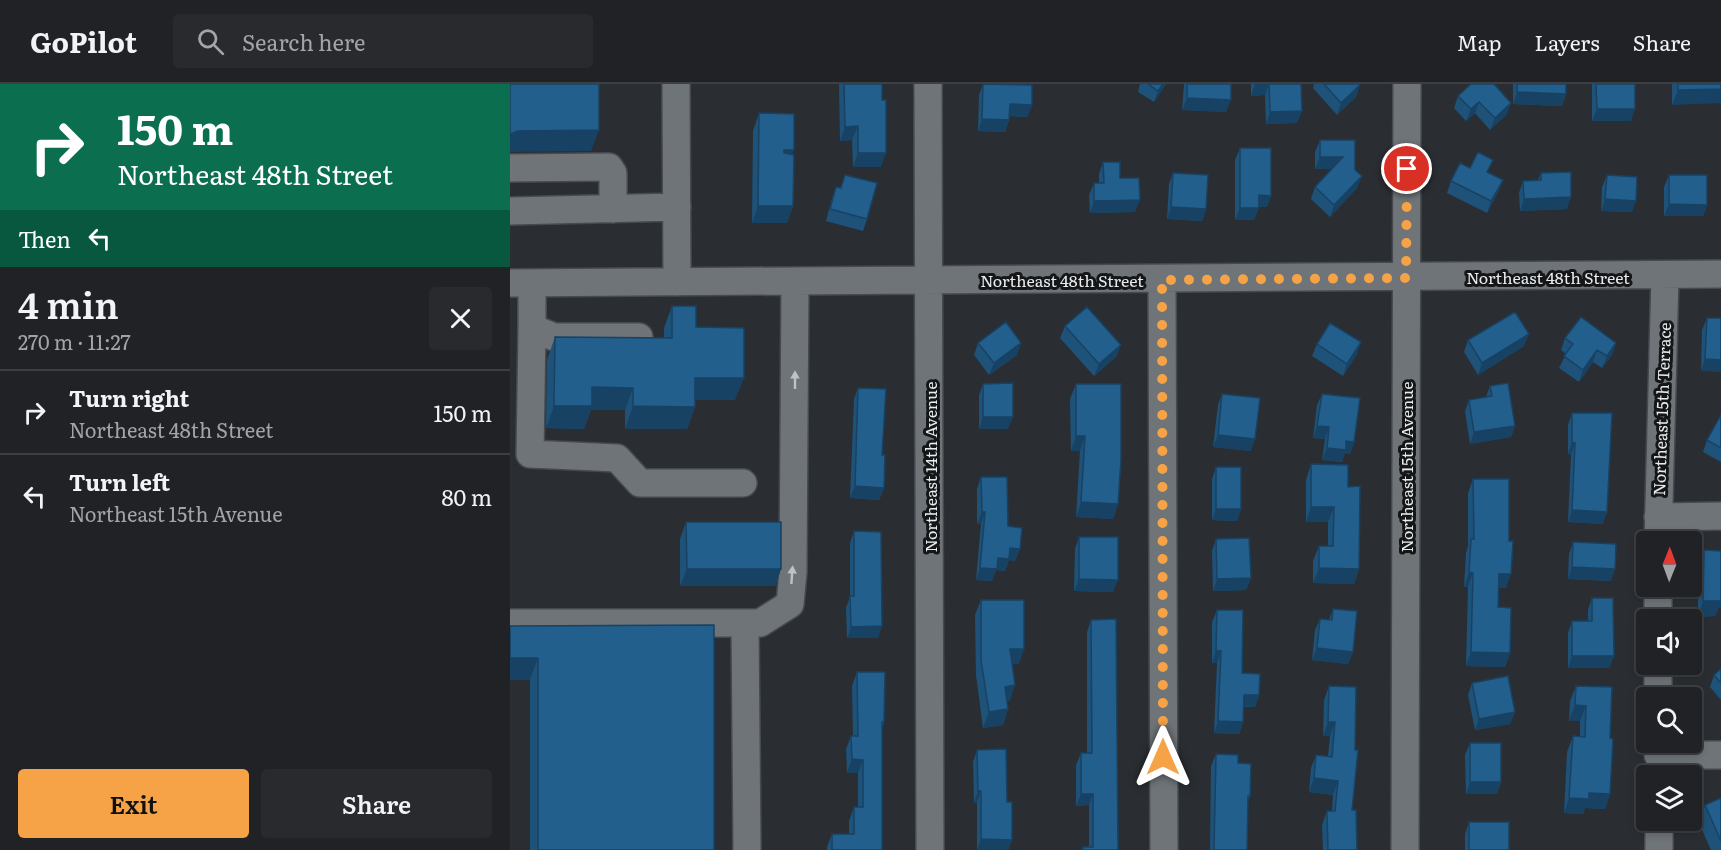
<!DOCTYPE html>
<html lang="en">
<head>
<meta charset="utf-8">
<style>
	:root { --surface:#202226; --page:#282a2e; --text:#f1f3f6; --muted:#a2a4a7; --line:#3d3f43; --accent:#f6a247 }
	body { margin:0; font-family:Literata,serif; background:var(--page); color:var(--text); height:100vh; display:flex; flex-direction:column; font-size:22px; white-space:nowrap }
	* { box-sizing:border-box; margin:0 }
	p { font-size:20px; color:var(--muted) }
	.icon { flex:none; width:33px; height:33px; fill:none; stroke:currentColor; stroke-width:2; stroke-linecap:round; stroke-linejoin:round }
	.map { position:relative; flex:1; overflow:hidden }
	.side { display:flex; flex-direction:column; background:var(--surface); width:510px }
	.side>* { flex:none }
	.guide { background:#0b6e4f; color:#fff; overflow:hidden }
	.needle { width:39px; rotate:1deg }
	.tools { position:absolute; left:1126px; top:447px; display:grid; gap:12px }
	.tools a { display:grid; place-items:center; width:66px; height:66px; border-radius:6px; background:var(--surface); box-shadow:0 3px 9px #0003,0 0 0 2px var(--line); font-size:30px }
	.pin { position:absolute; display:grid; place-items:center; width:51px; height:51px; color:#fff; margin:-26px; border:3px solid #fff; border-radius:50%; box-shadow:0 2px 6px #0007 }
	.me { position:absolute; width:66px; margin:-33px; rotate:0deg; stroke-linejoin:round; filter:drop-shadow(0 0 4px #0008) }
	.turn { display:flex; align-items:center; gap:21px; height:126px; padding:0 18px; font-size:27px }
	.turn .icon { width:78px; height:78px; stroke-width:2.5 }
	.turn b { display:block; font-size:42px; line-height:51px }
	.then { display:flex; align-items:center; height:57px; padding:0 18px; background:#0003; gap:12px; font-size:22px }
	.round { display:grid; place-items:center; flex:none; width:63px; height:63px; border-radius:6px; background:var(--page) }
	.overview { display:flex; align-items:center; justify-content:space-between; height:102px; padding:0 18px }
	h1 { font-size:36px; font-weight:600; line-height:45px }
	.primary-button { display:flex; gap:12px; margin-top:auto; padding:12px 18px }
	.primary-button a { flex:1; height:69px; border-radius:6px; background:var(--accent); color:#111; font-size:24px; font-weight:600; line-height:69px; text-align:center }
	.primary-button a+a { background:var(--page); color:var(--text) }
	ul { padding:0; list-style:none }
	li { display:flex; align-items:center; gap:18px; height:84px; padding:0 18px; border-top:2px solid var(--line) }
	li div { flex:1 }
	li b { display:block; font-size:22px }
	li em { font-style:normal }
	header { display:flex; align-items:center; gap:36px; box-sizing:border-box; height:84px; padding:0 30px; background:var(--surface); border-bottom:2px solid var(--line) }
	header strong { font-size:28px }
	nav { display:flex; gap:33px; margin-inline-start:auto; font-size:21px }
	.search { width:420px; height:54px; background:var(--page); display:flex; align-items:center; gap:15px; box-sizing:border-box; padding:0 21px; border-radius:6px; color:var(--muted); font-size:22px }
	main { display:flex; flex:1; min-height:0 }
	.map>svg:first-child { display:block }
</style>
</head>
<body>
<header>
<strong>GoPilot</strong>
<div class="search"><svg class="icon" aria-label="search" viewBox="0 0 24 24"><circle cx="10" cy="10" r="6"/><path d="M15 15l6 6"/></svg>Search here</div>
<nav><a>Map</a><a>Layers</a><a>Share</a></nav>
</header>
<main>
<section class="side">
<div class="guide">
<div class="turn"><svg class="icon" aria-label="right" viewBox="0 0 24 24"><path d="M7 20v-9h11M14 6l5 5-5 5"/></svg><div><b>150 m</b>Northeast 48th Street</div></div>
<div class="then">Then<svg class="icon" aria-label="left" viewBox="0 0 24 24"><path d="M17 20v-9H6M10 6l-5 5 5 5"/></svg></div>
</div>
<div class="overview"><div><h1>4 min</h1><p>270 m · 11:27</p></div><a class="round"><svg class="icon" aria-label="close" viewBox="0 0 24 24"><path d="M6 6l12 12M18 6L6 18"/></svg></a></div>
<ul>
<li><svg class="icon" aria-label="right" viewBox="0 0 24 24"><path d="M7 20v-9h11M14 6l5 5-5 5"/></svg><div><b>Turn right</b><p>Northeast 48th Street</p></div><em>150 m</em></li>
<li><svg class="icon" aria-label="left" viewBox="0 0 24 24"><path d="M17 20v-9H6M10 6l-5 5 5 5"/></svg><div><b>Turn left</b><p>Northeast 15th Avenue</p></div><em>80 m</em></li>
</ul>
<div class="primary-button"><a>Exit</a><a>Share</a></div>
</section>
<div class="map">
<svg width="1211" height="766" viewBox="0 0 1211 766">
	<rect width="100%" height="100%" fill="#2a2e32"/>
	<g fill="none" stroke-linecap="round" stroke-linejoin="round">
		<defs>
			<path id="minor" d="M166,0L167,198
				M418,0L420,766
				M0,84L99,83L103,89V125
				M0,127L167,123
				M652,196L654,766
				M0,199L1211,190
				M22,199V244L44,253H129
				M22,244L20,370L107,374L130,399H233
				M1148,433L1211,432
				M1148,458L1155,192
				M1148,502V536
				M0,539H250L280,520L283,488L285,197
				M235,539L237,766
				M1148,580V614
				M1148,671H1211
				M1149,736V766
				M895,766L897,0"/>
		</defs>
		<!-- minor casing -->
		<use href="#minor" stroke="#46494d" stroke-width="30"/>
		<!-- minor -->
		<use href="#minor" stroke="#6f7478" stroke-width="27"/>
	</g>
	<!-- wall -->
	<path fill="#1e5279" d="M329,0H372L371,83H343L342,56L330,57Z
		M473,0L522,21L517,33L499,32V36L495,48L468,47L469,11Z
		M630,0H656L644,18L628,8Z
		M674,0H721L716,28L672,26Z
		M741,0H791L787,39L756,40L755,11L741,12Z
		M804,0H849L846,13L827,31L803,4Z
		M961,0L997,30L980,46L965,29L956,37L944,24L948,12Z
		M1003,0H1056V10L1052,22L1003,20Z
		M1082,0H1125L1121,37H1082Z
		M1162,0H1211L1162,21Z
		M249,29L283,122L277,139H242L243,47Z
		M810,56L845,86L847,104L820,133L801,115L805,103L822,85H805V68Z
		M730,64L761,112L757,123H749L744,136H725V76Z
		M593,78L610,94L625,128L580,129L579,111L584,99H589V90Z
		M960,84L978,88L993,96L988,108L977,129L937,109L941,97Z
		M663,89L696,125L692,137L657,135L659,100Z
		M1031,89L1057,125L1010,127L1009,109L1013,97L1028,96Z
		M335,91L357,135L353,147L316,137L322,114L326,103L330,104Z
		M1097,91L1122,128L1091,127L1092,103Z
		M1159,91L1197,121L1193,132H1154V103Z
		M162,222L186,243L225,316H185V323L177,345H115V326H81L74,345L36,344L37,276L45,253L154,254V244Z
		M1197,234H1211L1191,287L1192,246Z
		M555,242L611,261L606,273L584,292L550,254Z
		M1055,254L1102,271L1092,284L1083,278L1069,298L1049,284L1056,270L1051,266Z
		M958,256L1014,262L968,291L954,268Z
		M468,259L507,271L479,291L464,271Z
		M807,260L847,270L833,292L802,272Z
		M473,300L498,345H469V311Z
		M566,300L608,420L603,435L566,433L570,367H561L560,315Z
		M980,302L1005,342L1001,353L960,360L955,327L959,316L976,313Z
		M348,304L372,371L374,404L369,416L340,414L344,315Z
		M712,310L741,367L703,363L708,321Z
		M812,310L844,358L840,370L835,369L832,378L812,376L815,355L803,354L807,321Z
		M1062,329L1093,440L1058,438L1061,371L1058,370V341Z
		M1211,331V378L1193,368L1197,356Z
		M801,380L838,403L849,485L844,500L803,499V477L809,462H818V438H796V396Z
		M706,383L731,425L727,437L702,436V395Z
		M471,393L510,465L505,477L499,476L495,487L486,486L482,497L466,496L471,440H467V405Z
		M963,395L996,504H989L988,523L1000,569L995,583L956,582L958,503H954L956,469L958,462V409Z
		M176,438L271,485L265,502H170V455Z
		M344,447L368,554H337L336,524L340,513V459Z
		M569,453L603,508L564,507L565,465Z
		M706,455L741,494L736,506L703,507L702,467Z
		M1063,458L1101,497L1058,495L1059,470Z
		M1194,466L1209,523L1205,532L1188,533V482Z
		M1082,514L1104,572L1099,584H1058V549L1062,537H1078V526Z
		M471,516L509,580H502L500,617H497L498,625L493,641L473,644L466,591L465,531Z
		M823,525L843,568L838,580L802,576L805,546L810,535L819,536Z
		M707,526L732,589L749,611L745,623H734L733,638L729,650L704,649L707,579H702V538Z
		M581,536L608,766H571L573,763H579V721L566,722V681L571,669H577V548Z
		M0,542L204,766H20V596H0Z
		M1211,585V616L1200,603L1204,591Z
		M347,588L374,638L372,645V766H317V763L322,750H339V737L344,723H348V689H337L336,665L341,652H343L342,602Z
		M962,599L1005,628L1000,640L965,646L958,611Z
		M819,602L842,726L847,766H813L812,741L817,727H822L823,711L799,708L801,684L806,671L818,672L820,652H813L814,616Z
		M1066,602L1100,654V710L1095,725L1075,724L1073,730L1054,729L1057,668L1063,652L1070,653V637H1059L1060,617Z
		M960,659L991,698L987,710H956L955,671Z
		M467,666L497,718L502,756L498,766H467V719H464L463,678Z
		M706,670L728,679L740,712L738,717L737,766H700L701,682Z
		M1211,714V766H1201L1189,739L1195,721Z
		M959,738L999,766H955V750Z"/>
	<!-- shaded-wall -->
	<path fill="#184263" d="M653,0H656L644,18L648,7Z
		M745,0H759L755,11L741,12Z
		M850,1L846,13L827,31L831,19Z
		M1211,5V19L1162,21L1168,6Z
		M1007,8L1056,10L1052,22L1003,20Z
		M677,14L721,16L716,28L672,26Z
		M969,18L965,29L956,37L961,25Z
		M1001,19L997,30L980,46L985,34Z
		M500,20L522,21L517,33L496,32Z
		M1087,25H1125L1121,37H1082Z
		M792,27L787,39L756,40L760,28Z
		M472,35L499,36L495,48L468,47Z
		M348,42L342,56L330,57L335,43Z
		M89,46L81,67L0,68V50L8,47Z
		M274,66H284L277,84H268Z
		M348,69H376L371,83H343Z
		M810,73H833L829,85H805Z
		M852,92L847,104L820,133L824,121Z
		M993,96L988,108L977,129L981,117Z
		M749,111L761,112L757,123H744Z
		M1061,113L1057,125L1010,127L1014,115Z
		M1095,115L1126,117L1122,128L1091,127Z
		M630,116L625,128L580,129L584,117Z
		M1159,120L1197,121L1193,132H1154Z
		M248,122H283L277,139H242Z
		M661,123L696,125L692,137L657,135Z
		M730,124H749L744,136H725Z
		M1019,250L1014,262L968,291L972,279Z
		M851,258L847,270L833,292L837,280Z
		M511,259L507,271L479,291L484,279Z
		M1106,259L1102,271L1092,284L1097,272Z
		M611,261L606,273L584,292L589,280Z
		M1087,266L1083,278L1069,298L1073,286Z
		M1195,275L1211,276V288L1191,287Z
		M185,294H234L225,316H177Z
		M82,303L123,304L115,326H81L74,345L36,344L44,322Z
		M123,322L185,323L177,345H115Z
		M473,333H503L498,345H469Z
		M807,342L819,343L815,355L803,354Z
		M1005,342L1001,353L960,360L964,348Z
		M708,351L745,355L741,367L703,363Z
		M566,352H575L570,367H561Z
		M836,357L844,358L840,370L835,369L832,378L812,376L817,364Z
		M1062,359H1065L1061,371L1058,370Z
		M345,402L374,404L369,416L340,414Z
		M571,418L608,420L603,435L566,433Z
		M801,423H824L818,438H796Z
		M706,425H731L727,437L702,436Z
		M1062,426L1097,428L1093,440L1058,438Z
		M472,428H475L471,440H467Z
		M500,464L510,465L505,477L499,476L495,487L486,486L482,497L466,496L470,484L488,474Z
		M1062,483L1105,485L1101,497L1058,495Z
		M809,484L849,485L844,500L803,499Z
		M177,485H271L265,502H170Z
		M959,488L963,489L958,503H954Z
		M989,490H1001L996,504H984Z
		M741,494L736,506L703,507L707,495Z
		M569,495L608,496L603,508L564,507Z
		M1211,507V523H1209L1205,532L1188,533L1193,517Z
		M372,542L368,554H337L341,543Z
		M807,564L843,568L838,580L802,576Z
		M500,565H514L509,580H494Z
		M706,567H711L707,579H702Z
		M961,568L1000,569L995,583L956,582Z
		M1062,572H1104L1099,584H1058Z
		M0,574H28L20,596H0Z
		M505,601L500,617L489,618L495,603Z
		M734,611H749L745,623L730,622Z
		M1065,621L1076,622L1070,637H1059Z
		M498,625L493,641L473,644L479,628Z
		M1005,628L1000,640L965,646L969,635Z
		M708,637L733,638L729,650L704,649Z
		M818,638H825L820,652H813Z
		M342,675L353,676L348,689H337Z
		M804,694L828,697L823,711L799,708Z
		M960,698H991L987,710H956Z
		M468,707H471L467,719H464Z
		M1079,709L1100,710L1095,725L1075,724L1073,730L1054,729L1059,714Z
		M571,710H583L579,721L566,722Z
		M471,755L502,756L498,766H467Z"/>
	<!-- building -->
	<path fill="#235f8d" stroke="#184263" stroke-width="1.5" d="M0,0H89V46L8,47L0,50Z
		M334,0H372V16H376V69H348V42L335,43Z
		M473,0L522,1V21L500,20L499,36L472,35Z
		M638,0H653L648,7Z
		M677,0H721V16L677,14Z
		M759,0H791L792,27L760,28Z
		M814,0H849L850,1L831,19Z
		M961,0H984L1001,19L985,34L969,18L961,25L948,12Z
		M1007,0H1056V10L1007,8Z
		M1086,0H1125V25H1087Z
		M1168,0H1211V5L1168,6Z
		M249,29L284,30V66H274V69L284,71L283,122H248Z
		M810,56H845V86L852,92L824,121L805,103L833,73H810Z
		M730,64H761V112L749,111V124H730Z
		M968,68L983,76L977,88L993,96L981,117L941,97L950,79L960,84Z
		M593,78H610V94H629L630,116L584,117V99H594Z
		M1061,88V113L1014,115L1013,97L1031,96V89Z
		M663,89L698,91L696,125L661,123Z
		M335,91L367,99L357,135L320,125L326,103L331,104Z
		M1097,91L1127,93L1126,117L1095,115Z
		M1159,91H1197V121L1159,120Z
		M162,222H186V243L234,244V294H185V323L123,322V304L82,303V322H44L45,253L162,254Z
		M577,223L611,261L589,280L555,242Z
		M1005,228L1019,250L972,279L958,256Z
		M1071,233L1106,259L1097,272L1087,266L1073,286L1054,272L1063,260L1055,254Z
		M1197,234H1211V276L1195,275Z
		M496,238L511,259L484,279L468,259Z
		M820,239L851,258L837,280L807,260Z
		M503,299V333H473V300Z
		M998,299L1005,342L964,348L959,316L982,312L980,302Z
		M566,300H611V376L608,420L571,418L575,352H566Z
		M348,304L376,305L372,371H375L374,404L345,402Z
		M712,310L750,314L745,355L708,351Z
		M812,310L850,314L844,358L836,357V366L817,364L819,343L807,342Z
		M1062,329H1102L1097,428L1062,426L1065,359H1062Z
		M1211,331V364L1197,356Z
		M801,380L838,381V403L850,402L849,485L809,484V462H823L824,423H801Z
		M706,383H731V425H706Z
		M471,393H497L498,442L512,444L510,465L500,464L499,475L488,474L487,485L470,484L475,428H472Z
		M963,395H999V457H1003L1001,490H989L988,523L1001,524L1000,569L961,568L963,489L959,488L961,455H964Z
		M176,438H271V485H177Z
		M344,447L371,448L372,542L341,543L340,512H344Z
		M569,453H608V496L569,495Z
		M739,454L741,494L707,495L706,455Z
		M1063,458L1106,460L1105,485L1062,483Z
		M1194,466L1211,467V517H1193Z
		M1082,514H1103L1104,572H1062V537H1082Z
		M471,516H514V565H500L505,601L495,603L498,625L479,628L471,576Z
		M823,525L847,527L843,568L807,564L810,535L822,536Z
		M707,526H733L732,589L750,590L749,611H734L733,638L708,637L711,567H706Z
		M606,535L608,766H573V763H583V710H571V669H582L581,536Z
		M204,541V766H28V574H0V542Z
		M1211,585V599L1204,591Z
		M347,588H375L374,638H372V766H322V750H344V723H353V676L342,675L341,652H348Z
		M998,592L1005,628L969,635L962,599Z
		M819,602L846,603L845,666H848L842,726H846L847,766H818L817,727H825L828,697L804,694L806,671L822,673L825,638H818Z
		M1066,602L1102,603L1100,654L1103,655L1100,710L1079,709V715L1059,714L1063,652L1075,653L1076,622L1065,621Z
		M960,659H991V698H960Z
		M496,665L497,718H502V756L471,755V707H468L467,666Z
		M706,670L728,671V679L741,680L740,712H738L737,766H704Z
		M1211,714V757L1195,721Z
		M959,738H999V766H959Z"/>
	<!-- one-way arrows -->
	<defs><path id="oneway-solid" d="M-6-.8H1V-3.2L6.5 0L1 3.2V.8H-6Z" transform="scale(1.5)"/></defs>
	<g fill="#bec2c5">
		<use href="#oneway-solid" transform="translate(285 296) rotate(-90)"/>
		<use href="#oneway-solid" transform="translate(282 491) rotate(-86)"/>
	</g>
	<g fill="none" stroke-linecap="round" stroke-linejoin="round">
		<!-- route -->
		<path stroke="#f6a247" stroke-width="10" stroke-dasharray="0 18" d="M653,673L652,196L896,194L897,85"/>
	</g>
	<g text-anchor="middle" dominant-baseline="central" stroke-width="6" stroke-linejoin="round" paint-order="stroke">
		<!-- street labels -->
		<g font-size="16" fill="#e9ecee" stroke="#141618">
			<text x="1038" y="193">Northeast 48th Street</text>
			<text x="552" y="196">Northeast 48th Street</text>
			<text transform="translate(1151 325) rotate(-88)">Northeast 15th Terrace</text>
			<text transform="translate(420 383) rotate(-90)">Northeast 14th Avenue</text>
			<text transform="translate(896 383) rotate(-90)">Northeast 15th Avenue</text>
		</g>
	</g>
</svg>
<div class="tools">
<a><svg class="needle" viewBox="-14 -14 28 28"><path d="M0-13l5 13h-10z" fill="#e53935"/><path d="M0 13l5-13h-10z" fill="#a2a4a7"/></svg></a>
<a><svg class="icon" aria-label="sound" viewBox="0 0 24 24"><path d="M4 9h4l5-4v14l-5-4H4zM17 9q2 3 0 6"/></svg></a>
<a><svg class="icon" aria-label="search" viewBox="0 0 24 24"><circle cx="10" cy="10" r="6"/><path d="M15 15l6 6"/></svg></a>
<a><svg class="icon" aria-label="layers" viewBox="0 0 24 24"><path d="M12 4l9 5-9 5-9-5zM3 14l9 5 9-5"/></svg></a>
</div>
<div class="pin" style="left:897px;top:85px;background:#d93025"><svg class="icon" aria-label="arrive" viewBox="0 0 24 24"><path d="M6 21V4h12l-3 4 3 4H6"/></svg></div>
<svg class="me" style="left:653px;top:673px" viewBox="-20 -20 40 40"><path d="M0-17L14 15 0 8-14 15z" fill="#f6a247" stroke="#fff" stroke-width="4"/></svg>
</div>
</main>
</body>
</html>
